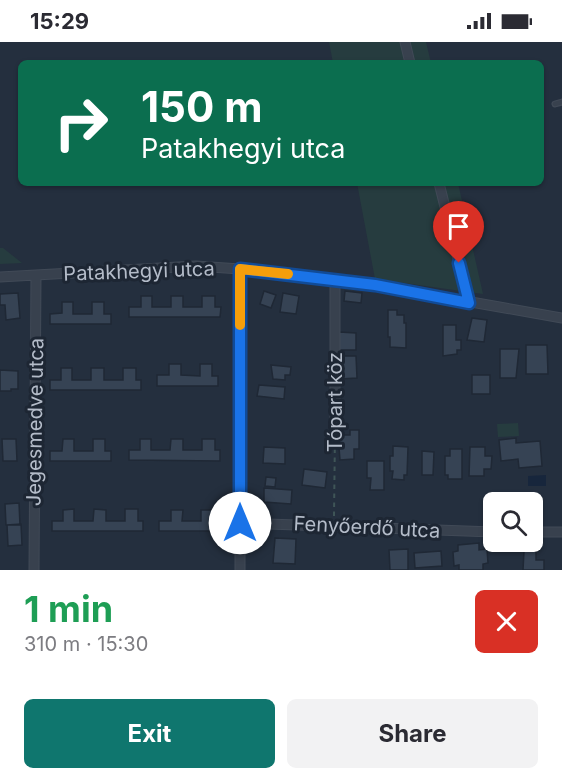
<!DOCTYPE html>
<html lang="en">
<head>
<meta charset="utf-8">
<style>
	:root { --surface:#fff; --page:#f2f2f3; --text:#2b2b33; --muted:#7c7c81; --accent:#0f766e }
	body { margin:0; font-family:Inter,sans-serif; background:var(--page); color:var(--text); height:100vh; display:flex; flex-direction:column; font-size:22px; white-space:nowrap }
	* { box-sizing:border-box; margin:0 }
	p { font-size:20px; color:var(--muted) }
	.icon { flex:none; width:33px; height:33px; fill:none; stroke:currentColor; stroke-width:2; stroke-linecap:round; stroke-linejoin:round }
	.map { position:relative; height:528px; overflow:hidden }
	.drawer { display:flex; flex-direction:column; background:var(--surface); flex:1 }
	.drawer>* { flex:none }
	.guide { position:absolute; left:18px; top:18px; width:526px; height:126px; border-radius:9px; box-shadow:0 2px 4px #0004; background:#0b6e4f; color:#fff; overflow:hidden }
	.fabs { position:absolute; left:483px; top:450px; display:grid; gap:12px }
	.fabs a { display:grid; place-items:center; width:60px; height:60px; border-radius:9px; background:var(--surface); box-shadow:0 2px 4px #0004; font-size:30px }
	.pin { position:absolute; display:grid; place-items:center; width:51px; height:51px; color:#fff; margin:-62px -26px; border-radius:50% 50% 50% 0; rotate:-45deg; box-shadow:0 0 6px #0007 }
	.pin .icon { rotate:45deg }
	.me { position:absolute; width:66px; margin:-33px; rotate:0deg; stroke-linejoin:round; filter:drop-shadow(0 0 4px #0008) }
	.turn { display:flex; align-items:center; gap:21px; height:126px; padding:0 24px; font-size:27px }
	.turn .icon { width:78px; height:78px; stroke-width:2.5 }
	.turn b { display:block; font-size:42px; line-height:51px }
	.round { display:grid; place-items:center; flex:none; width:63px; height:63px; border-radius:9px; background:var(--page) }
	.overview { display:flex; align-items:center; justify-content:space-between; height:102px; padding:0 24px }
	h1 { font-size:36px; font-weight:700; line-height:45px; color:#1e9e55 }
	.primary-button { display:flex; gap:12px; margin-top:auto; padding:12px 24px }
	.primary-button a { flex:1; height:69px; border-radius:9px; background:var(--accent); color:#fff; font-size:24px; font-weight:700; line-height:69px; text-align:center }
	.primary-button a+a { background:var(--page); color:var(--text) }
	.status { display:flex; justify-content:space-between; align-items:center; height:42px; padding:0 30px; background:var(--surface); direction:ltr }
	.status svg { height:16px; fill:currentColor }
	.map>svg:first-child { display:block }
</style>
</head>
<body>
<div class="status"><b>15:29</b><svg viewBox="0 0 49 12"><path d="M0 12V9h3v3zM5 12V6h3v6zM10 12V3h3v9zM15 12V0h3v12zM26 1h20v11H26zM47 4h2v5h-2z"/></svg></div>
<div class="map">
<svg width="562" height="528" viewBox="0 0 562 528">
	<rect width="100%" height="100%" fill="#242f3e"/>
	<!-- green -->
	<path fill="#263c3f" d="M329,0H426L431,21H333Z
		M357,141H458L483,252L375,237Z
		M0,206H3L22,221L0,222Z
		M518,381L519,394L498,395L497,382Z"/>
	<!-- water -->
	<path fill="#17263c" d="M546,433V444H528V434Z"/>
	<!-- building -->
	<path fill="#364354" stroke="#1f2835" stroke-width="1.5" d="M264,249L276,253L271,266L260,262Z
		M345,249L362,251L361,261L344,259Z
		M18,251L20,276L6,278L5,263H0V252Z
		M283,251L299,254L296,272L280,270Z
		M141,254H152V265H171V254H183V265H202V254H215V265H221L220,275H129V265H141Z
		M62,260H73V272H92V260H104V272H111V282H50V272L62,271Z
		M388,268H397V273H404V281H406V306L390,305V295H388Z
		M472,276L487,278L484,300L467,298Z
		M443,283H456V298H461V308H457V312L443,314Z
		M339,290L356,291V308H338Z
		M526,303H547L548,332H526Z
		M500,307H519L516,336H500Z
		M340,314H356L357,336L340,337Z
		M169,322H181V333L200,334V322H212V334H218V344H157V333H169Z
		M271,323L291,325L290,333H285V338L273,337Z
		M61,326H72V338H91V326H104V338H123V326H136V338H141V348H50V338H61Z
		M0,328L18,329V347H11V349H0Z
		M472,333H490V352H472Z
		M259,343L285,345L284,357L257,354Z
		M350,388H359V407H354V417L340,418L338,393H350Z
		M516,396V401L540,399L542,424L519,426L518,417L501,419L499,398Z
		M2,397H16L17,419H3Z
		M63,397H74V409H93V397H105V409H111V419H50V409H62Z
		M140,397H151V408H170L171,397H183V408H202V397H215V408H220V419L129,418V408H140Z
		M393,404L408,405L407,433H404V438L392,437L393,429H390V414H393Z
		M264,405L285,406V422L263,421Z
		M470,405H485V414H492L491,427H484V434H469Z
		M450,407H462V437H448V433H445V414H450Z
		M422,409L434,410L433,433H422Z
		M367,419H384V448H370L371,436H367Z
		M304,427L327,430L325,446L302,443Z
		M266,435L276,436L275,445L265,444Z
		M264,446L292,448L291,462L264,460Z
		M19,461L20,483H6L5,462Z
		M74,467V479H93L94,467L106,468V479H125V467H138V479H143V489H52V479H63V468Z
		M171,468H183L182,479H201V468H213V479H220V489H159V479H171Z
		M21,482L22,503L8,504L7,483Z
		M275,496L296,497L295,522L273,521Z
		M479,501V508L487,507L488,521L483,522V528H459V523L454,524L453,510L458,509V503Z
		M408,507V528H390L389,508Z
		M441,509L442,524L415,526L414,511Z
		M524,509H536V518H544V528H523Z"/>
	<g fill="none" stroke-linecap="round" stroke-linejoin="round">
		<defs>
			<path id="service" d="M555,62L562,60"/>
			<path id="minor" d="M405,0L410,21
				M439,141L469,261
				M0,235L196,224L240,227L375,243L562,276
				M335,382V237
				M240,481L494,490
				M532,490H562
				M34,528L36,233
				M240,528V227"/>
		</defs>
		<!-- service casing -->
		<use href="#service" stroke="#414a57" stroke-width="7"/>
		<!-- minor casing -->
		<use href="#minor" stroke="#414a57" stroke-width="11"/>
		<!-- path -->
		<path stroke="#3f5557" stroke-width="2" stroke-dasharray="4.5 4.5" stroke-linecap="butt" d="M334,474L335,390"/>
		<!-- service -->
		<use href="#service" stroke="#38414e" stroke-width="4.5"/>
		<!-- minor -->
		<use href="#minor" stroke="#38414e" stroke-width="9"/>
	</g>
	<g fill="none" stroke-linecap="round" stroke-linejoin="round">
		<defs>
			<path id="route" d="M240,481V227L375,243L469,261L459,221"/>
		</defs>
		<!-- route casing -->
		<use href="#route" stroke="#114b97" stroke-width="15"/>
		<!-- route -->
		<use href="#route" stroke="#1a73e8" stroke-width="10"/>
		<!-- slow -->
		<path stroke="#f59e0b" stroke-width="10" d="M240,283V227L288,232"/>
	</g>
	<g text-anchor="middle" dominant-baseline="central" stroke-width="6" stroke-linejoin="round" paint-order="stroke">
		<!-- street labels -->
		<g font-size="20" fill="#b4bcc9" stroke="#1d2633">
			<text transform="translate(139 229) rotate(-2)">Patakhegyi utca</text>
			<text transform="translate(335 360) rotate(-90)">Tópart köz</text>
			<text transform="translate(35 380) rotate(-89)">Jegesmedve utca</text>
			<text transform="translate(367 485) rotate(3)">Fenyőerdő utca</text>
		</g>
	</g>
</svg>
<div class="fabs">
<a><svg class="icon" aria-label="search" viewBox="0 0 24 24"><circle cx="10" cy="10" r="6"/><path d="M15 15l6 6"/></svg></a>
</div>
<div class="pin" style="left:459px;top:221px;background:#d93025"><svg class="icon" aria-label="arrive" viewBox="0 0 24 24"><path d="M6 21V4h12l-3 4 3 4H6"/></svg></div>
<svg class="me" style="left:240px;top:481px" viewBox="-20 -20 40 40"><circle r="19" fill="#fff"/><path d="M0-13L10 11 0 6-10 11z" fill="#1a73e8"/></svg>
<div class="guide">
<div class="turn"><svg class="icon" aria-label="right" viewBox="0 0 24 24"><path d="M7 20v-9h11M14 6l5 5-5 5"/></svg><div><b>150 m</b>Patakhegyi utca</div></div>
</div>
</div>
<section class="drawer">
<div class="overview"><div><h1>1 min</h1><p>310 m · 15:30</p></div><a class="round" style="background:#d93025;color:#fff"><svg class="icon" aria-label="close" viewBox="0 0 24 24"><path d="M6 6l12 12M18 6L6 18"/></svg></a></div>
<div class="primary-button"><a>Exit</a><a>Share</a></div>
</section>
</body>
</html>
